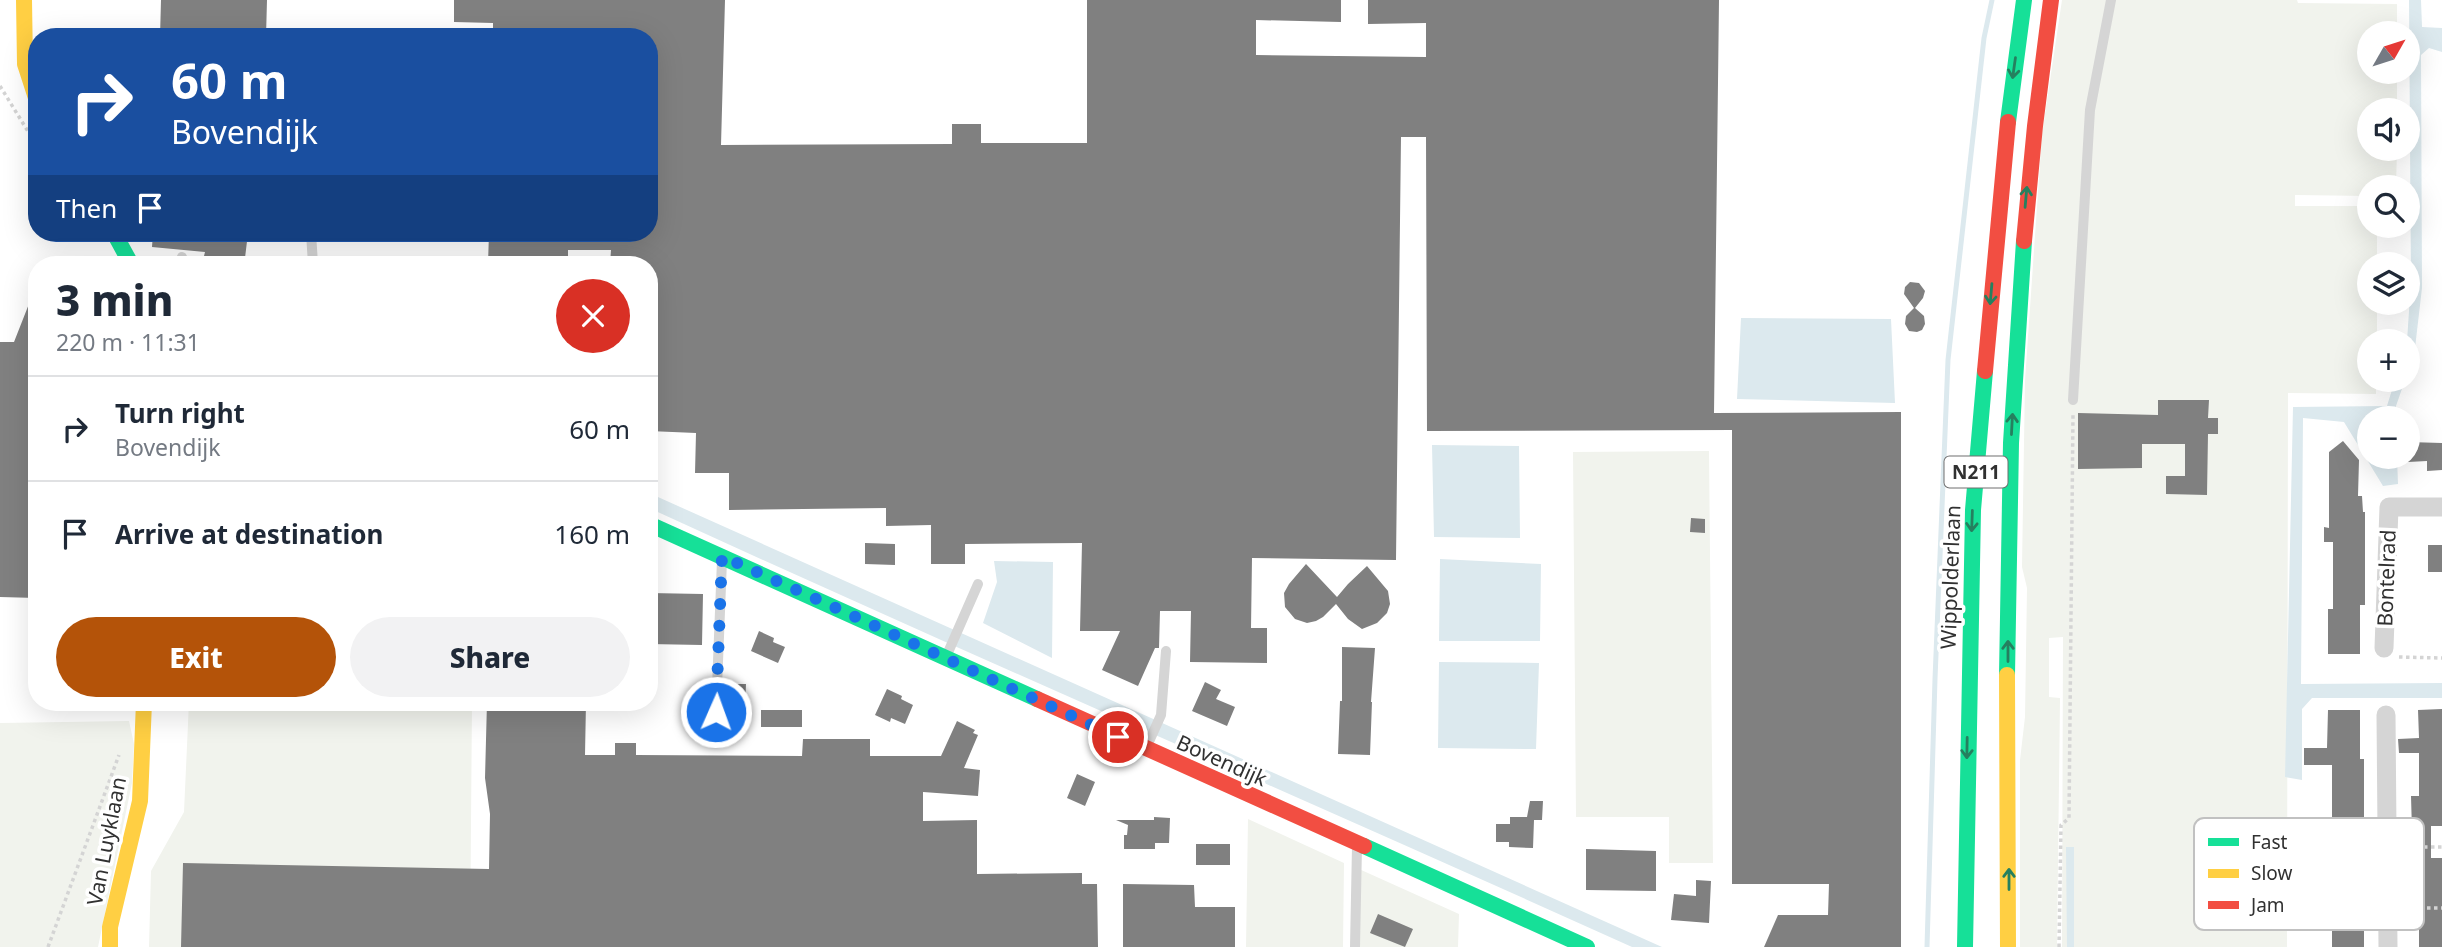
<!DOCTYPE html>
<html lang="en">
<head>
<meta charset="utf-8">
<style>
	:root { --surface:#fff; --page:#f2f2f3; --text:#1f2937; --muted:#747a83; --line:#e0e1e3; --accent:#b45309 }
	body { margin:0; font-family:"Noto Sans",sans-serif; background:var(--page); color:var(--text); height:100vh; display:flex; flex-direction:column; font-size:26px; white-space:nowrap }
	* { box-sizing:border-box; margin:0 }
	p { font-size:23px; color:var(--muted) }
	.icon { flex:none; width:38px; height:38px; fill:none; stroke:currentColor; stroke-width:2; stroke-linecap:round; stroke-linejoin:round }
	.map { position:relative; flex:1; overflow:hidden }
	.side { position:absolute; left:28px; top:256px; width:630px; height:455px; display:flex; flex-direction:column; background:var(--surface); border-radius:28px; box-shadow:0 7px 28px #0002 }
	.side>* { flex:none }
	.guide { position:absolute; left:28px; top:28px; width:630px; height:214px; border-radius:28px; box-shadow:0 7px 28px #0002; background:#1a4fa0; color:#fff; overflow:hidden }
	.needle { width:46px; rotate:51deg }
	.fabs { position:absolute; left:2357px; top:21px; display:grid; gap:14px }
	.fabs a { display:grid; place-items:center; width:63px; height:63px; border-radius:50%; background:var(--surface); box-shadow:0 7px 28px #0002; font-size:35px }
	.pin { position:absolute; display:grid; place-items:center; width:60px; height:60px; color:#fff; margin:-30px; border:4px solid #fff; border-radius:50%; box-shadow:0 2px 7px #0007 }
	.me { position:absolute; width:77px; margin:-38px; rotate:2deg; stroke-linejoin:round; filter:drop-shadow(0 0 5px #0008) }
	.turn { display:flex; align-items:center; gap:24px; height:147px; padding:0 28px; font-size:32px }
	.turn .icon { width:91px; height:91px; stroke-width:2.5 }
	.turn b { display:block; font-size:49px; line-height:60px }
	.then { display:flex; align-items:center; height:66px; padding:0 28px; background:#0003; gap:14px; font-size:26px }
	.round { display:grid; place-items:center; flex:none; width:74px; height:74px; border-radius:37px; background:var(--page) }
	.summary { display:flex; align-items:center; justify-content:space-between; height:119px; padding:0 28px }
	h1 { font-size:42px; font-weight:800; line-height:52px }
	.button { display:flex; gap:14px; margin-top:auto; padding:14px 28px }
	.button a { flex:1; height:80px; border-radius:42px; background:var(--accent); color:#fff; font-size:28px; font-weight:800; line-height:80px; text-align:center }
	.button a+a { background:var(--page); color:var(--text) }
	ul { padding:0; list-style:none }
	li { display:flex; align-items:center; gap:21px; height:105px; padding:0 28px; border-top:2px solid var(--line) }
	li div { flex:1 }
	li b { display:block; font-size:26px }
	li em { font-style:normal }
	.map>svg:first-child { display:block }
</style>
</head>
<body>
<div class="map">
<svg width="2442" height="947" viewBox="0 0 2442 947">
	<rect width="100%" height="100%" fill="#fff"/>
	<!-- green -->
	<path fill="#f1f3ed" d="M2062,0H2297L2298,3L2397,4V33H2370V72H2397V110H2370V149H2397L2396,187H2370L2369,196L2295,195V206H2369L2370,226H2377V264H2370V303H2377V341H2370V380H2376V394L2288,393L2287,947H2062L2063,637L2049,638V697L2060,698L2057,947H2020V760L2025,717L2027,588L2022,567L2025,381L2042,134Z
		M1709,451L1713,863H1669V817H1576L1573,452Z
		M189,702H472L470,947H149L151,871L184,812Z
		M129,721L134,744L132,783L98,947H0V723Z
		M1248,819L1344,863L1343,947H1246Z
		M1359,869L1459,914L1458,947H1358Z"/>
	<!-- water -->
	<path fill="#dce9ee" d="M2409,0H2421L2422,27L2442,28V52L2429,48L2421,55L2422,288L2415,348L2408,370L2407,341L2411,281Z
		M1741,318L1891,319L1895,403L1737,399Z
		M2395,380H2405L2396,406L2397,418H2370V457H2397L2398,484L2383,486L2344,422L2303,418L2301,684L2442,683V698H2312L2302,709V780L2285,777L2293,407L2387,406Z
		M1432,445L1519,446L1520,538L1434,537Z
		M649,493L1662,947H1632C1305,799 975,658 649,508Z
		M1440,559L1541,564L1540,641H1439Z
		M994,561L1053,562L1052,658L983,623L997,582Z
		M1439,662L1539,663L1536,749L1438,748Z
		M2066,847H2074V947H2067Z"/>
	<g fill="none" stroke-linecap="round" stroke-linejoin="round">
		<!-- stream -->
		<path stroke="#dce9ee" stroke-width="5" d="M1927,947L1935,679L1948,360L1984,38L1992,0"/>
	</g>
	<!-- building -->
	<path fill="#808080" d="M161,0H267L266,37H160Z
		M454,0H725L721,145L952,144V124H981V143H1087V0H1341V22L1256,20V55L1426,57V23L1368,24V0H1719L1714,413L1901,412V947H1764L1778,915H1828L1829,884H1732V430L1427,431L1426,137H1401L1396,560L1252,558L1251,628H1267V663L1190,662L1191,611H1160L1159,648H1155L1138,686L1102,670L1120,631H1080L1082,543L965,544V564H931V525L886,526V508L729,510V473H695L696,433L649,431V264H610L611,250H568V264H488L489,233H649V37H493V23L454,22Z
		M153,233H248L245,258L239,257V261L218,259L219,257L204,256L205,252L152,247Z
		M1910,282L1919,283L1925,291L1923,298L1915,308L1924,316L1925,324L1922,330L1917,332L1909,331L1905,324L1906,316L1914,308L1904,294L1905,287Z
		M36,286L37,598L0,597V342H14Z
		M2158,400H2209L2208,418H2218V434H2208L2207,495L2166,494V476H2185V444H2142V468L2078,469V413L2158,415Z
		M2343,441L2359,460L2358,496H2362L2363,512H2365V605H2360V654H2328V609H2333V542H2324V527L2329,528V452Z
		M2408,442L2442,443V470L2427,471V461L2408,462Z
		M1691,518L1705,519V533L1690,532Z
		M865,543L895,544V565L865,564Z
		M2428,545H2442V572H2428Z
		M1306,564L1337,597L1348,584L1367,566L1388,591L1390,604L1387,613L1377,623L1362,629L1348,619L1336,604L1323,617L1316,621L1307,623L1295,619L1285,607L1284,593L1289,584Z
		M649,593L703,594L702,645L649,644Z
		M759,631L774,638L773,642L785,647L778,663L751,651Z
		M1342,647L1375,648L1371,702H1372L1370,755L1338,754L1340,701H1342Z
		M1205,682L1221,690L1216,699L1235,707L1227,726L1192,711Z
		M728,684H746L745,707H727Z
		M887,689L902,696L901,699L913,705L905,724L891,718L890,722L875,715Z
		M487,702H586L585,755H615V743H636V755L802,756L803,739H870V756H941L957,721L975,730L973,733L978,735L964,768L980,770L978,796L923,792V821L977,820V874L1082,873V884H1097L1098,947H181L183,863L489,869L490,814L485,778Z
		M2442,709V826H2431V858H2442V947H2419V907L2407,906V890H2400V832L2412,831L2411,796H2419V753H2399L2398,739L2419,738L2418,710Z
		M761,710H802V727H761Z
		M2328,710H2360V759H2364V947H2332V879H2318V855H2322V830H2332V765H2304V748H2327Z
		M1077,774L1095,782L1085,806L1067,798Z
		M1530,801H1543L1542,820H1534L1533,848L1509,847V842H1496V824H1510V817H1527Z
		M1154,817L1170,818L1169,843H1155V849H1124V835H1127L1128,825L1116,820H1154Z
		M1196,844H1230V865H1196Z
		M1586,849L1656,851V891L1586,890Z
		M1696,880L1711,881L1709,923L1671,920L1674,894L1696,896Z
		M1123,884L1194,885L1195,907H1235V947H1123Z
		M1378,914L1413,929L1405,947L1370,933Z"/>
	<g fill="none" stroke-linecap="round" stroke-linejoin="round">
		<!-- path -->
		<path stroke="#d4d4d4" stroke-width="3.5" stroke-dasharray="3.5 3.5" stroke-linecap="butt" d="M0,86L37,146
			M2399,657L2442,658
			M2403,847H2442
			M2413,908H2442
			M48,947L119,755
			M2059,947L2061,825L2069,818L2073,414"/>
		<!-- lane -->
		<path stroke="#d5d5d5" stroke-width="10" d="M311,233L313,264
			M179,264L182,257
			M2073,400L2090,110L2111,0
			M946,657L978,584
			M715,738L722,560
			M1147,746L1161,715L1166,651
			M1355,947L1357,846"/>
		<!-- street -->
		<path stroke="#d5d5d5" stroke-width="19" d="M2384,648L2389,507H2442
			M2386,715L2388,947"/>
		<!-- fast -->
		<path stroke="#16e098" stroke-width="16" d="M2008,122L2024,0
			M114,233L131,264
			M649,524L1037,699
			M2007,675L2011,443L2024,241
			M1364,846L1587,947
			M1965,947L1973,510L1985,371"/>
		<!-- slow -->
		<path stroke="#ffcf43" stroke-width="16" d="M24,0L25,64L37,101
			M2007,675L2008,947
			M110,947V927L140,801L144,702"/>
		<!-- jam -->
		<path stroke="#f24e42" stroke-width="16" d="M2024,241L2035,126L2051,0
			M1985,371L2008,122
			M1037,699L1364,846"/>
	</g>
	<!-- one-way arrows -->
	<defs><path id="oneway-shaft" d="M-6 0H5M1.5-3L5.5 0L1.5 3" fill="none" stroke-width="1.6" stroke-linecap="round" stroke-linejoin="round" transform="scale(1.75)"/></defs>
	<g stroke="#25805f">
		<use href="#oneway-shaft" transform="translate(2014 68) rotate(98)"/>
		<use href="#oneway-shaft" transform="translate(2026 197) rotate(-85)"/>
		<use href="#oneway-shaft" transform="translate(1991 294) rotate(95)"/>
		<use href="#oneway-shaft" transform="translate(2012 424) rotate(-87)"/>
		<use href="#oneway-shaft" transform="translate(1972 521) rotate(92)"/>
		<use href="#oneway-shaft" transform="translate(2008 651) rotate(-90)"/>
		<use href="#oneway-shaft" transform="translate(1967 748) rotate(91)"/>
		<use href="#oneway-shaft" transform="translate(2009 879) rotate(-90)"/>
	</g>
	<g fill="none" stroke-linecap="round" stroke-linejoin="round">
		<!-- route -->
		<path stroke="#1a73e8" stroke-width="12" stroke-dasharray="0 21.6" d="M716,712L722,556L1118,737"/>
	</g>
	<g text-anchor="middle" dominant-baseline="central" stroke-width="7" stroke-linejoin="round" paint-order="stroke">
		<!-- shield labels -->
		<rect fill="#fff" stroke="#6f6f6f" stroke-width="2" x="1944.5" y="456.5" width="63" height="31" rx="5"/>
		<g font-size="19" font-weight="bold" fill="#313131">
			<text x="1976" y="472">N211</text>
		</g>
		<!-- street labels -->
		<g font-size="21" fill="#313131" stroke="#fff">
			<text transform="translate(1950 577) rotate(-88)">Wippolderlaan</text>
			<text transform="translate(2386 578) rotate(-88)">Bontelrad</text>
			<text transform="translate(1222 760) rotate(24)">Bovendijk</text>
			<text transform="translate(106 841) rotate(-79)">Van Luyklaan</text>
		</g>
	</g>
	<!-- legend -->
	<rect x="2194" y="818" width="230" height="112" rx="10" fill="#fff" stroke="#c1c1c1" stroke-width="2"/>
	<rect x="2208" y="838" width="31" height="8" fill="#16e098"/>
	<rect x="2208" y="869" width="31" height="9" fill="#ffcf43"/>
	<rect x="2208" y="901" width="31" height="8" fill="#f24e42"/>
	<g font-size="19" fill="#313131">
		<text x="2251" y="849">Fast</text>
		<text x="2251" y="880">Slow</text>
		<text x="2251" y="912">Jam</text>
	</g>
</svg>
<div class="fabs">
<a><svg class="needle" viewBox="-14 -14 28 28"><path d="M0-13l5 13h-10z" fill="#e53935"/><path d="M0 13l5-13h-10z" fill="#747a83"/></svg></a>
<a><svg class="icon" aria-label="sound" viewBox="0 0 24 24"><path d="M4 9h4l5-4v14l-5-4H4zM17 9q2 3 0 6"/></svg></a>
<a><svg class="icon" aria-label="search" viewBox="0 0 24 24"><circle cx="10" cy="10" r="6"/><path d="M15 15l6 6"/></svg></a>
<a><svg class="icon" aria-label="layers" viewBox="0 0 24 24"><path d="M12 4l9 5-9 5-9-5zM3 14l9 5 9-5"/></svg></a>
<a>+</a>
<a>−</a>
</div>
<div class="pin" style="left:1118px;top:737px;background:#d93025"><svg class="icon" aria-label="arrive" viewBox="0 0 24 24"><path d="M6 21V4h12l-3 4 3 4H6"/></svg></div>
<svg class="me" style="left:716px;top:712px" viewBox="-20 -20 40 40"><circle r="17" fill="#1a73e8" stroke="#fff" stroke-width="3"/><path d="M0-11L8 9 0 5-8 9z" fill="#fff"/></svg>
<div class="guide">
<div class="turn"><svg class="icon" aria-label="right" viewBox="0 0 24 24"><path d="M7 20v-9h11M14 6l5 5-5 5"/></svg><div><b>60 m</b>Bovendijk</div></div>
<div class="then">Then<svg class="icon" aria-label="arrive" viewBox="0 0 24 24"><path d="M6 21V4h12l-3 4 3 4H6"/></svg></div>
</div>
<section class="side">
<div class="summary"><div><h1>3 min</h1><p>220 m · 11:31</p></div><a class="round" style="background:#d93025;color:#fff"><svg class="icon" aria-label="close" viewBox="0 0 24 24"><path d="M6 6l12 12M18 6L6 18"/></svg></a></div>
<ul>
<li><svg class="icon" aria-label="right" viewBox="0 0 24 24"><path d="M7 20v-9h11M14 6l5 5-5 5"/></svg><div><b>Turn right</b><p>Bovendijk</p></div><em>60 m</em></li>
<li><svg class="icon" aria-label="arrive" viewBox="0 0 24 24"><path d="M6 21V4h12l-3 4 3 4H6"/></svg><div><b>Arrive at destination</b></div><em>160 m</em></li>
</ul>
<div class="button"><a>Exit</a><a>Share</a></div>
</section>
</div>
</body>
</html>
